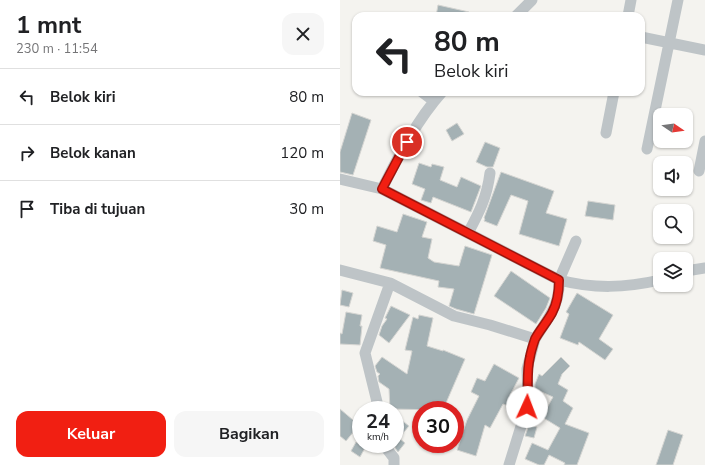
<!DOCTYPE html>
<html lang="id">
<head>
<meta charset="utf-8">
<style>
	:root { --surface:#fff; --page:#f6f6f6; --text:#202124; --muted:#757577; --line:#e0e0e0; --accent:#f11f12 }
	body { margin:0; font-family:"Nunito Sans",sans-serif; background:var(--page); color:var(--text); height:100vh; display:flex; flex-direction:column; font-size:15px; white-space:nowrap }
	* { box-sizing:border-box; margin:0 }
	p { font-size:13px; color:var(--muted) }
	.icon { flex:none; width:22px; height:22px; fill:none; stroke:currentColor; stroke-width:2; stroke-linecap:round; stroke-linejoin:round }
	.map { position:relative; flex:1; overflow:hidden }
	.drawer { display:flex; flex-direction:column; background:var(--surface); width:340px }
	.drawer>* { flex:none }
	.banner { position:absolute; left:12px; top:12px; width:293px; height:84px; border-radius:12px; box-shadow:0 1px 3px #0004; background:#fff; color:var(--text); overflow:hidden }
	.needle { width:26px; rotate:103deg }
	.fabs { position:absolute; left:313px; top:108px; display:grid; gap:8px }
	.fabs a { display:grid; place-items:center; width:40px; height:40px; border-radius:8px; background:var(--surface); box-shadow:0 1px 3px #0004; font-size:20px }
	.speed { position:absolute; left:12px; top:401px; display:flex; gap:8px; font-size:20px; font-weight:700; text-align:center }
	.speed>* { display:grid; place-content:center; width:52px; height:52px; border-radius:50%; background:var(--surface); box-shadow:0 1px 3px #0004; line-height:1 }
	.speed small { font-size:10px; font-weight:400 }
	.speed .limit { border:6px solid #d22; background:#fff; color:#111 }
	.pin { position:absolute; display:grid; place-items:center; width:34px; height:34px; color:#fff; margin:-17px; border:2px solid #fff; border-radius:50%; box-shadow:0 1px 4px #0007 }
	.me { position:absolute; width:44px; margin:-22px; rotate:2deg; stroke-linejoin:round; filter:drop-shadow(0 0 3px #0008) }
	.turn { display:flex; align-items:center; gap:14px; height:84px; padding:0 16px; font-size:18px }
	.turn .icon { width:52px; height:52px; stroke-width:2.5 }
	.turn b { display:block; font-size:28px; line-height:34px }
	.round { display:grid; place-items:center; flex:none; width:42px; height:42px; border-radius:12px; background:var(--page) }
	.head { display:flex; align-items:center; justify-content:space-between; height:68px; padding:0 16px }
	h1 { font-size:24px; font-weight:700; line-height:30px }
	.button { display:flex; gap:8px; margin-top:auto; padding:8px 16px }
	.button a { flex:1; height:46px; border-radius:12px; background:var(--accent); color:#fff; font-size:16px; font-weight:700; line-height:46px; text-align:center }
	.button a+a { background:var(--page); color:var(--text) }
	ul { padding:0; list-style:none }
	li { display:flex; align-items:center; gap:12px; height:56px; padding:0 16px; border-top:1px solid var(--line) }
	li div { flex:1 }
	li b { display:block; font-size:15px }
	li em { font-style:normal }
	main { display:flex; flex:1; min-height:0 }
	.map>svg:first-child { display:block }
</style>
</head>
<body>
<main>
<section class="drawer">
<div class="head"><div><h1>1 mnt</h1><p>230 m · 11:54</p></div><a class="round"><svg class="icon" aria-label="close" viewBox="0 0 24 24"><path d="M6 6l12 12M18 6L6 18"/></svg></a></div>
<ul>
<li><svg class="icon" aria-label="left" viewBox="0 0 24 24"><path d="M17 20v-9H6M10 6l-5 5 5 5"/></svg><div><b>Belok kiri</b></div><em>80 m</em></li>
<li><svg class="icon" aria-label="right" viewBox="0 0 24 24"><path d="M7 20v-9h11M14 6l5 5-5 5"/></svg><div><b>Belok kanan</b></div><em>120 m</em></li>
<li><svg class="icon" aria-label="arrive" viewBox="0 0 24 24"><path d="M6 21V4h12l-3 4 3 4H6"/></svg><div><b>Tiba di tujuan</b></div><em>30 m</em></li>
</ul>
<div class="button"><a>Keluar</a><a>Bagikan</a></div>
</section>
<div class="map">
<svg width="365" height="465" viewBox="0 0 365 465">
	<rect width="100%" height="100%" fill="#f4f3ef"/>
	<!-- building -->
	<path fill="#a4b1b4" stroke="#d5d5d2" d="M98,5L129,12V16H96Z
		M12,113L31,120L13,175L0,172V152Z
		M117,123L124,134L112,141L106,130Z
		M145,142L160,148L153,167H147L136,162Z
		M79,163L91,167L92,164L104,167L100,180L117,187L121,177L141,186L131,212L93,197L91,203L81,200L85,189L72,184Z
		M161,172L214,191L206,213L227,219L219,246L179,234L188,201L171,195L157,226L144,221L145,219L144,218Z
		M248,201L275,205L273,220L245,216Z
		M63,214L87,222L82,237L92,239L88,258L94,262L119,266L125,246L152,255L134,314L116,309L109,306L114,289L98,287L99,281L40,268L46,245L33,241L37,226L57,232Z
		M171,271L210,298L206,308L196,324L154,296Z
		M2,290L13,293L9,307L0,305Z
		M237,293L273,315L259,339L273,349L265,360L239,342L238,345L220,338L229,314L226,312Z
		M51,306L70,315L49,343L39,335L42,326L47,319L45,318Z
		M6,312L22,315L20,326H22L20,345L0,344V333L2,334Z
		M79,315L93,318L87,346L103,351V350L125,359L103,410L50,409L49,389L39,382L38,376L40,374L37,372L35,366L42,357L67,374L72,351L65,350L73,317L78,319Z
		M221,357L230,366L222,374L218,384L228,390L223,401L233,408L225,424L249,433L237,465H224L225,463L209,455L204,465H199L185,459L192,443L208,450L220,428L202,417L213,397L195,389V384L199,374L202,376Z
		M154,364L179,378L170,395L173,397L169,406L163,404L150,428L145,425L136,456L117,450L127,420L139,396L131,392L137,378L145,381Z
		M0,409L19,425L6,441L0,436Z
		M55,415L69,426L59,438L65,443L58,452L55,448Z
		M189,425L197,427L194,438L185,436Z
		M328,430L343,435L333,465H316Z
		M16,442L25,448L20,457L11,451Z"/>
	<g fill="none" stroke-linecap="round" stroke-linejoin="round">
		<!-- minor -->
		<path stroke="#bec4c7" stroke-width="11" d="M176,16L192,0
			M288,16L291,0
			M301,37L365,50
			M82,92L94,101
			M266,133L274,92
			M307,149L338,0
			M359,171L365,141
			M0,179L42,189L219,280C220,306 208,318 195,339L150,325L114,316L50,283L0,270
			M42,189C59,155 77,120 102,92
			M128,233C139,213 147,197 150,173
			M236,241L219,280C254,289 285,288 320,280
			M346,271L365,268
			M39,410L25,353L50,283
			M43,444L54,458V465
			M169,465L187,407L188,397L187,369L195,339"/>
	</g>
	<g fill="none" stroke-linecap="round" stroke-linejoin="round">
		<defs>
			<path id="route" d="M67,142L42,189L219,280C219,292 218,302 212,313C207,322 200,330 195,339C193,345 191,351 190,357C186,373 189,390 187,407"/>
		</defs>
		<!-- route casing -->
		<use href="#route" stroke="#9d140c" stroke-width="10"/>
		<!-- route -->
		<use href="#route" stroke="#f11f12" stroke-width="7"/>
	</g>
</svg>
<div class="fabs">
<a><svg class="needle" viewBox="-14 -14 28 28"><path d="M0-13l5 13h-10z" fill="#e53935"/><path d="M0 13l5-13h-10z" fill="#757577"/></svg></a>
<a><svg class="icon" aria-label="sound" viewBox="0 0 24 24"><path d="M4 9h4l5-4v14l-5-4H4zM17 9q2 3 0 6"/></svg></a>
<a><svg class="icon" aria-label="search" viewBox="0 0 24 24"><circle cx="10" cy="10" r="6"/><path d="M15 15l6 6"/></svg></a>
<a><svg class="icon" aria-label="layers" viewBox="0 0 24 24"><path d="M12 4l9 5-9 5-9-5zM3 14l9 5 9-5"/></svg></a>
</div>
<div class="speed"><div>24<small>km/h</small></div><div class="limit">30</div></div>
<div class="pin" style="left:67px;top:142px;background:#d93025"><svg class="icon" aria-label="arrive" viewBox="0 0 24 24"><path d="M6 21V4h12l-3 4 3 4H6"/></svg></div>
<svg class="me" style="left:187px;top:407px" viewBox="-20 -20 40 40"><circle r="19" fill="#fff"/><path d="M0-13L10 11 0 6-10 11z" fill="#f11f12"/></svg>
<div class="banner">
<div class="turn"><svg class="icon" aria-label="left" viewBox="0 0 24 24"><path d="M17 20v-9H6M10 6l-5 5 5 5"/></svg><div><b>80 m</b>Belok kiri</div></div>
</div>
</div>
</main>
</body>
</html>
